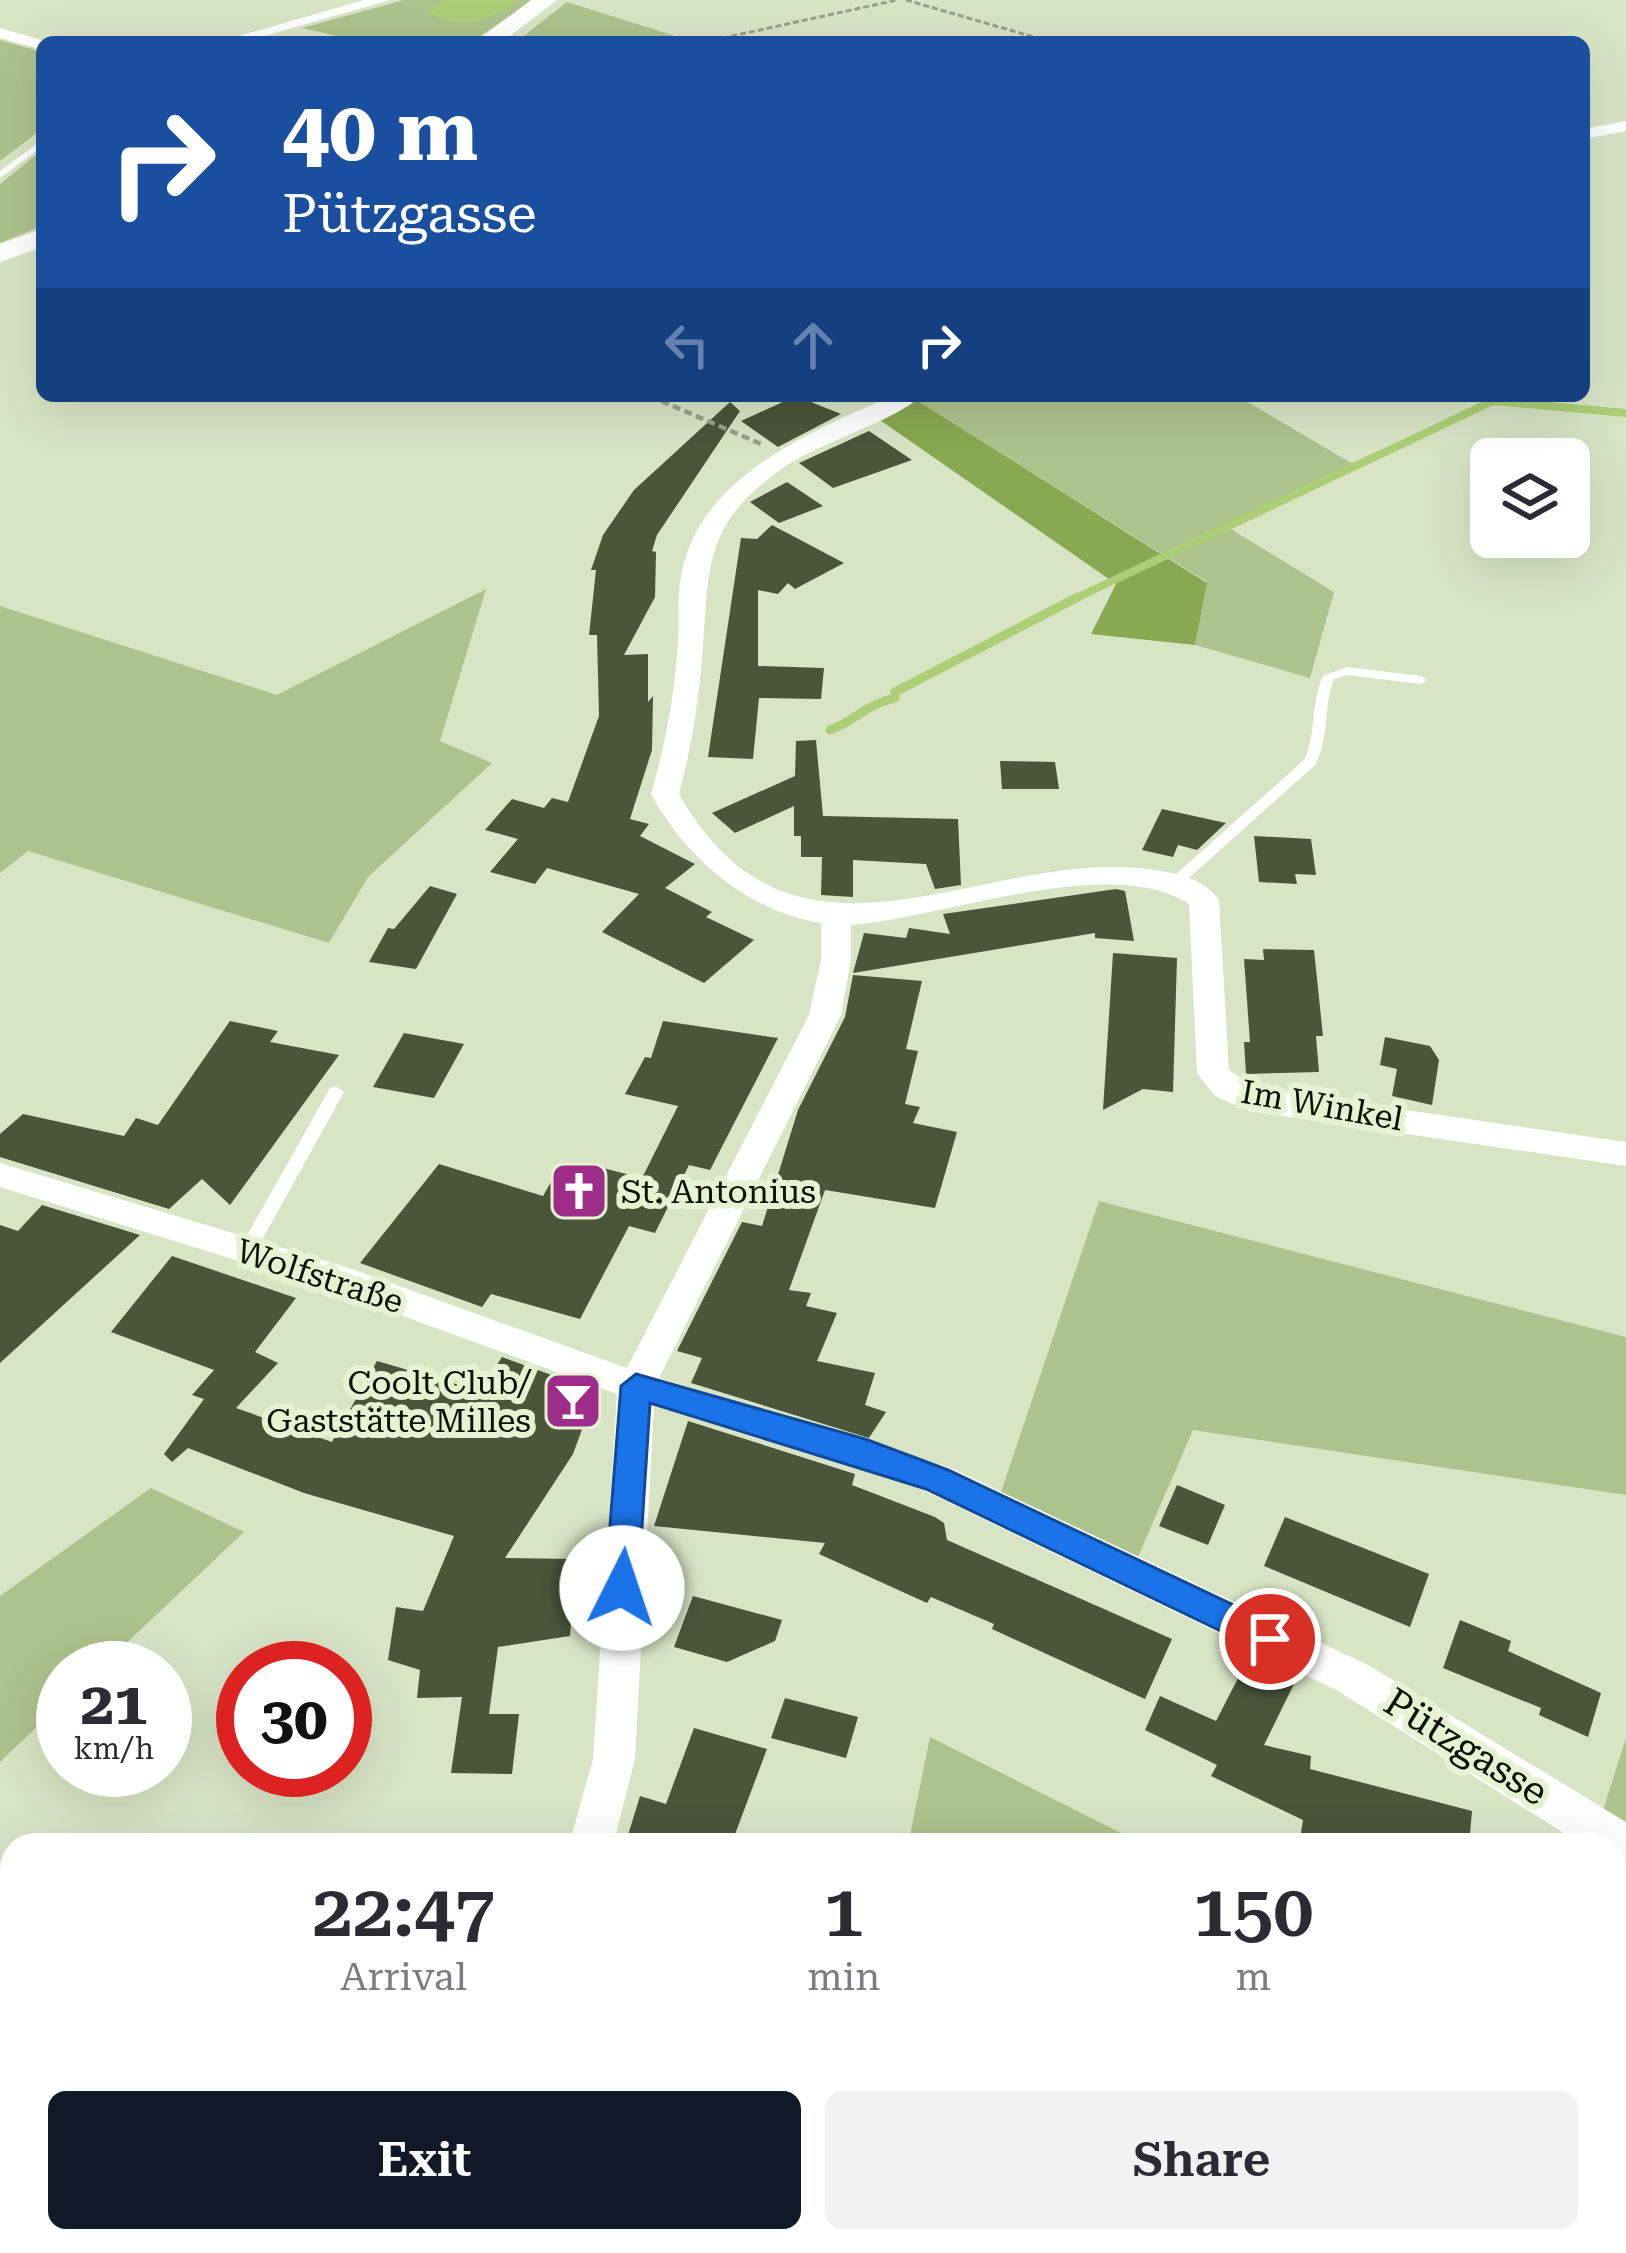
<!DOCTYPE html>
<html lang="en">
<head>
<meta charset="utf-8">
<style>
	:root { --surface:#fff; --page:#f2f2f3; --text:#2b2b33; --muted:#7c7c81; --accent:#111827 }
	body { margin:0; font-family:"Roboto Serif",serif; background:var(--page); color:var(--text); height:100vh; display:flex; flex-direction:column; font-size:45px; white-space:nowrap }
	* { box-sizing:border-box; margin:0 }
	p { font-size:39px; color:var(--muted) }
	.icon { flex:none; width:66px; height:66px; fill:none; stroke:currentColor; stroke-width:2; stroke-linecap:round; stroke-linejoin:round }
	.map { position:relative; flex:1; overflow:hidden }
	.side { position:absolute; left:0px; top:1833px; width:1626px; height:420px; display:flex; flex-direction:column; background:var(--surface); border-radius:36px 36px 0 0; box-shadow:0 12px 48px #0002 }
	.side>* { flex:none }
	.top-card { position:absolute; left:36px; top:36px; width:1554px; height:366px; border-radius:18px; box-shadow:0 12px 48px #0002; background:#1a4fa0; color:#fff; overflow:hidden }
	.fabs { position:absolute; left:1470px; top:438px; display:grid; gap:24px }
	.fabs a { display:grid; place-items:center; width:120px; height:120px; border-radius:18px; background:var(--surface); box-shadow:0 12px 48px #0002; font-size:60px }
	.speed { position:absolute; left:36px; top:1641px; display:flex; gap:24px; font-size:60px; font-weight:700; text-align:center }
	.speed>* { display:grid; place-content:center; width:156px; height:156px; border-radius:50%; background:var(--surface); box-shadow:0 12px 48px #0002; line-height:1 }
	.speed small { font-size:30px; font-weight:400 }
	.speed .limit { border:18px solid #d22; background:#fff; color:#111 }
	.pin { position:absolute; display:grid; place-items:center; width:102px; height:102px; color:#fff; margin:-51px; border:6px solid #fff; border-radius:50%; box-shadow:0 3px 12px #0007 }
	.me { position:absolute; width:132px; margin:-66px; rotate:4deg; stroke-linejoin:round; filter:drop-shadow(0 0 9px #0008) }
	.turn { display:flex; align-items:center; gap:42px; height:252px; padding:0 48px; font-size:54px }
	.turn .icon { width:156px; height:156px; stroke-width:2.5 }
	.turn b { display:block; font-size:84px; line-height:102px }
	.lanes { display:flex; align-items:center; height:114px; padding:0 48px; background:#0003; justify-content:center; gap:60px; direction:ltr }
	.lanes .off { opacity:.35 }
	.eta { display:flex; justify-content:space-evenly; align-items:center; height:204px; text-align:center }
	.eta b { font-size:72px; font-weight:600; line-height:84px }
	.action { display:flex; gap:24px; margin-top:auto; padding:24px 48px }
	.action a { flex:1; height:138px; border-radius:18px; background:var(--accent); color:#fff; font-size:48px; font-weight:600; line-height:138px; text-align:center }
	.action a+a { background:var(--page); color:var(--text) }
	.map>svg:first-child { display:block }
</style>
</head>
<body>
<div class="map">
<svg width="1626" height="2253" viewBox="0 0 1626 2253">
	<rect width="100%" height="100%" fill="#d8e5c5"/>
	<!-- green -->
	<path fill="#adc38d" d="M404,0H534L471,42H364L302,28Z
		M567,2L691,41L516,42Z
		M0,40L42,52V129L0,161Z
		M42,150V226L0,243V184Z
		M1237,396L1353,464L1229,528L1334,592L1310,678L1195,645L1207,582L913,398Z
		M486,589L440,741L492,763L368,877L329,943L28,851L0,873V606L277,695Z
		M1099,1201L1626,1337V1495L1193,1430L1137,1559L1001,1492Z
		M151,1488L244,1532L100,1668H63V1702L0,1762V1596Z
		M930,1737L1145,1845H908Z
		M1626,1738V2253H1125L1127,2241H1614V1845H1592Z"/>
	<!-- forest -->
	<path fill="#88a851" d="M913,398L1207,583L1195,645L1091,634L1116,584L874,416Z"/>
	<!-- water -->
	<path fill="#adce76" d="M443,0H517C488,23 464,30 428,13Z"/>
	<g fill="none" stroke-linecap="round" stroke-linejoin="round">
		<!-- stream-far1 -->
		<path stroke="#adce76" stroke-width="8" d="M1072,600L1493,401L1626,413"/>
		<!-- stream -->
		<path stroke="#adce76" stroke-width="9" d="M830,730C859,719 861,707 895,698V692L1078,597"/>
	</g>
	<!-- building -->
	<path fill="#4a553a" d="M796,396L841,414L778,447L741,421Z
		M730,402L740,411L657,535L652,551L656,552L655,597L624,655L648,654V702L653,696L652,750L630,819L649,824L640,836L695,864L665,888L712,912L706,917L754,940L704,983L602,932L639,894L547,868L535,884L490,872L518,839L485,830L512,799L544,808L552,798L568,802L599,716L597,635H589L596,570H591L603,535L634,490Z
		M869,431L912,460L833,488L799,463Z
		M787,482L823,506L779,523L750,502Z
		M772,525L844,563L795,589L788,583L778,594L758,590V666L824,668L821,699L759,698L753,759L708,757L741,538L757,539Z
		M816,740L823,816L958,819L961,885L935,889L926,864L853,860V897L821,895L822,857H801V836H794V806L735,833L712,813L795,776L796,741Z
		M1000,761L1055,762L1059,789H1002Z
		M1162,809L1226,823L1197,850L1178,845L1173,857L1142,850Z
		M1254,836L1311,839L1316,875L1295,874L1297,884L1259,882Z
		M430,886L457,894L416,969L369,962L388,928L394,929Z
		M1116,889L1125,891L1134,941L1095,938V933L853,973L864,933L906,938L909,928L950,934L943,914Z
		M1263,949L1314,950L1323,1036H1316L1319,1072L1246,1074L1244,1042H1250L1244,959L1264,960Z
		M1113,953L1177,958L1173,1092L1143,1089L1103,1110Z
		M853,975L922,981L906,1049L918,1051L905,1104L920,1107L913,1123L957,1132L935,1208L825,1190L789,1290L811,1293L806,1306L837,1313L817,1361L875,1373L865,1405L886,1412L869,1438L691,1383L702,1358L677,1351L742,1222L762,1226L798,1110L845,1017Z
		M230,1021L278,1031L270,1042L339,1055L230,1205L202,1179L169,1209L0,1157V1134L23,1114L124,1136L136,1118L158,1125Z
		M663,1021L778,1038L710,1170L689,1165L655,1233L629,1226L580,1319L491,1294L482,1307L360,1263L439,1164L543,1196L551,1182L571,1187L577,1177L587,1180L595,1166L642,1178L678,1106L625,1094L645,1057L651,1058Z
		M404,1033L464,1044L434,1098L373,1087Z
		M1385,1037L1430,1046L1439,1060L1432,1105L1392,1096L1397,1069L1380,1065Z
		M42,1205L140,1235L0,1363V1225L18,1231Z
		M172,1256L296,1298L255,1352L278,1363L236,1408L332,1442L377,1361L480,1391L502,1357L596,1391L573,1454L505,1558L574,1559L575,1572L570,1636L498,1647L489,1714H519L512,1774L451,1773L462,1697L417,1698L420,1670L388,1660L396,1607L423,1611L454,1536L304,1493L188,1448L172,1462L164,1454L204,1399L192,1395L214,1370L111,1332Z
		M688,1421L855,1474L852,1485L935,1517L944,1523L947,1540L1172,1639L1145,1699L992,1629L994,1624L931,1597L927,1603L819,1554L825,1543L654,1526Z
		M1177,1485L1225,1505L1208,1545L1159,1526Z
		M1285,1517L1429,1574L1410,1627L1264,1566Z
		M693,1596L782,1620L775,1641L727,1662L674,1647Z
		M1460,1620L1511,1641L1508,1651L1601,1693L1588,1737L1539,1715L1541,1708L1443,1668Z
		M1250,1655L1297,1678L1264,1745L1311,1756L1310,1769L1472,1811L1469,1845H1299L1303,1820L1211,1776L1217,1765L1145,1730L1160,1696L1216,1721Z
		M785,1698L858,1717L846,1758L771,1738Z
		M694,1728L767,1749L731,1845H625L640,1796L666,1804Z"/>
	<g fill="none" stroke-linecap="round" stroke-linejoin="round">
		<!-- path-far1 -->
		<path stroke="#98a289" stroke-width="3" stroke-dasharray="6 3" stroke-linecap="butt" d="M906,0L1051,42
			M705,42L897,0"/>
		<!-- path -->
		<path stroke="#98a289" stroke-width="4.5" stroke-dasharray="8 4.5" stroke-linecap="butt" d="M650,396L761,444"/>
		<!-- lane -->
		<path fill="#fff" fill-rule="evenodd" d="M42,140V147L0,178V171Z
			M1347,667L1421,676L1427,680L1421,684L1347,675L1334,679C1323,707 1330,738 1315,765L1182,884H1172L1170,881L1172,878L1304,760C1317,733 1310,703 1323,676Z
			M336,1086L344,1092L253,1256H241L238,1251L241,1246L330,1088Z"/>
		<!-- street -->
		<path fill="#fff" fill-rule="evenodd" d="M364,0H390L244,42H218Z
			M0,28L48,42L36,48L0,38Z
			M1626,121V131L1584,139V129Z
			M892,396H921C892,423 821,441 783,468C700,526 710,569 702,659C698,705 691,750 679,794C797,1002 983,844 1155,870C1179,874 1204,879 1219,900L1229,1070L1255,1088L1626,1142V1166L1249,1111L1215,1096L1197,1073L1189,904C1111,853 942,918 851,925V960L841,1015L659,1378L951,1468L1368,1665L1626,1822V1868L1614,1864V1845H1583L1338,1691L923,1490L654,1406L635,1759L613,1845H569L593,1759L617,1394L326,1288L0,1187V1163L349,1268L627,1368L809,1015L821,960V923C747,911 686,858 651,794C666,743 675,692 678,639C680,621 677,602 680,583C693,479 808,433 892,396Z
			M333,2241H388L383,2253H328Z"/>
		<!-- secondary -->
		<path fill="#fff" fill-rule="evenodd" d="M531,0H557L502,42H475Z
			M42,229V247L0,262V244Z"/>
	</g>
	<!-- route -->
	<path fill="#1a73e8" stroke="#114b97" stroke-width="3" d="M636,1374L865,1439L948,1470L1282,1628L1287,1639L1282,1649L1270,1654L1258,1649L926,1489L650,1403L638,1588L633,1599L622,1603L610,1599L605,1588L621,1386Z"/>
	<!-- icons -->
	<defs>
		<symbol id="church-square" viewBox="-11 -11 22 22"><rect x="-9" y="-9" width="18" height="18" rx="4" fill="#9e2d8a" stroke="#e5f3d2"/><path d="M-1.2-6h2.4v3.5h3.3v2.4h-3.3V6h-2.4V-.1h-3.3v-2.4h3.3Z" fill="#fff"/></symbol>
		<symbol id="bar-square" viewBox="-11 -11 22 22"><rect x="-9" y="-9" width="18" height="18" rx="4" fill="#9e2d8a" stroke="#e5f3d2"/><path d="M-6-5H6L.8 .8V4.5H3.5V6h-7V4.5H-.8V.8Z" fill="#fff"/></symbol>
	</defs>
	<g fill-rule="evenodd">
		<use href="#church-square" x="546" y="1158" width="66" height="66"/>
		<use href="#bar-square" x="540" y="1368" width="66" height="66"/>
	</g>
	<g text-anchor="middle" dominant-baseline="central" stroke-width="12" stroke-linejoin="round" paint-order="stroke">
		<!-- street labels -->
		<g font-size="33" fill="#0d1107" stroke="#e5f3d2">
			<text transform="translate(1322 1105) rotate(10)">Im Winkel</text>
			<text transform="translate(320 1276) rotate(18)">Wolfstraße</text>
		</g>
		<!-- poi labels -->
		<g font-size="33" fill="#0d1107" stroke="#e5f3d2" text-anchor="start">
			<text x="621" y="1191">St. Antonius</text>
			<text x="531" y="1382" text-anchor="end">Coolt Club/<tspan x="531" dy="38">Gaststätte Milles</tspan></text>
		</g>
		<!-- near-street labels -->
		<g font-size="39" fill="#0d1107" stroke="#e5f3d2">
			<text transform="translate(1466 1747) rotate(32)">Pützgasse</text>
		</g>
	</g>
</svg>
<div class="fabs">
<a><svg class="icon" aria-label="layers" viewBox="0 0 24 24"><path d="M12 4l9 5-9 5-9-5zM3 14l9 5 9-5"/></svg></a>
</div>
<div class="speed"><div>21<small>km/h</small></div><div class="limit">30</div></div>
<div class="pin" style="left:1270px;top:1639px;background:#d93025"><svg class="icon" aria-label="arrive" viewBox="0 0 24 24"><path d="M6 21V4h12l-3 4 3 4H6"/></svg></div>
<svg class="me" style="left:622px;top:1588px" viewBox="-20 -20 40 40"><circle r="19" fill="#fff"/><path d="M0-13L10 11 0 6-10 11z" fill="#1a73e8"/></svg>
<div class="top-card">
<div class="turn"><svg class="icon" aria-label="right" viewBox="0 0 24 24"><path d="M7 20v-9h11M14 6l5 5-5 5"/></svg><div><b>40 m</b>Pützgasse</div></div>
<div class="lanes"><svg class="icon off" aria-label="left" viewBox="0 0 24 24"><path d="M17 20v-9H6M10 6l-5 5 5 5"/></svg><svg class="icon off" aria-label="ahead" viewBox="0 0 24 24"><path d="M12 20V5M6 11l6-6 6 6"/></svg><svg class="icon" aria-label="right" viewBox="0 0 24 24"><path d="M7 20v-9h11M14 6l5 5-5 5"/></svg></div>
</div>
<section class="side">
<div class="eta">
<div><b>22:47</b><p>Arrival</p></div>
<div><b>1</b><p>min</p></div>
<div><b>150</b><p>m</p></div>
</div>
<div class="action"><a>Exit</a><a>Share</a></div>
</section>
</div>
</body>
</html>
